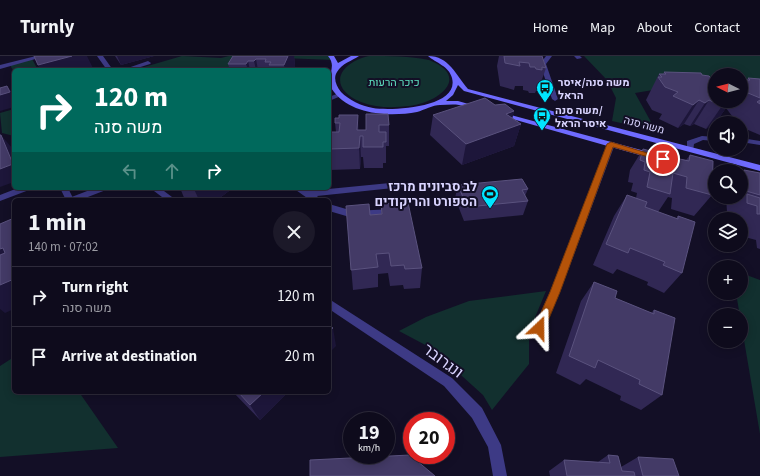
<!DOCTYPE html>
<html lang="en">
<head>
<meta charset="utf-8">
<style>
	:root { --surface:#0e0b1c; --page:#1c1929; --text:#f1f3f6; --muted:#9b9ba3; --line:#2e2b3b }
	body { margin:0; font-family:"Source Sans 3",Heebo,sans-serif; background:var(--page); color:var(--text); height:100vh; display:flex; flex-direction:column; font-size:15px; white-space:nowrap }
	* { box-sizing:border-box; margin:0 }
	p { font-size:13px; color:var(--muted) }
	.icon { flex:none; width:22px; height:22px; fill:none; stroke:currentColor; stroke-width:2; stroke-linecap:round; stroke-linejoin:round }
	.map { position:relative; flex:1; overflow:hidden }
	.details { position:absolute; left:12px; top:142px; width:319px; height:196px; display:flex; flex-direction:column; background:var(--surface); border-radius:6px; box-shadow:0 2px 10px #0003,0 0 0 1px var(--line) }
	.details>* { flex:none }
	.banner { position:absolute; left:12px; top:12px; width:319px; height:122px; border-radius:6px; box-shadow:0 2px 10px #0003,0 0 0 1px var(--line); background:#00695c; color:#fff; overflow:hidden }
	.needle { width:26px; rotate:276deg }
	.buttons { position:absolute; left:708px; top:12px; display:grid; gap:8px }
	.buttons a { display:grid; place-items:center; width:40px; height:40px; border-radius:50%; background:var(--surface); box-shadow:0 2px 10px #0003,0 0 0 1px var(--line); font-size:20px }
	.speed { position:absolute; left:343px; top:356px; display:flex; gap:8px; font-size:20px; font-weight:700; text-align:center }
	.speed>* { display:grid; place-content:center; width:52px; height:52px; border-radius:50%; background:var(--surface); box-shadow:0 2px 10px #0003,0 0 0 1px var(--line); line-height:1 }
	.speed small { font-size:10px; font-weight:400 }
	.speed .limit { border:6px solid #d22; background:#fff; color:#111 }
	.pin { position:absolute; display:grid; place-items:center; width:34px; height:34px; color:#fff; margin:-17px; border:2px solid #fff; border-radius:50%; box-shadow:0 1px 4px #0007 }
	.me { position:absolute; width:44px; margin:-22px; rotate:23deg; stroke-linejoin:round; filter:drop-shadow(0 0 3px #0008) }
	.turn { display:flex; align-items:center; gap:14px; height:84px; padding:0 16px; font-size:18px }
	.turn .icon { width:52px; height:52px; stroke-width:2.5 }
	.turn b { display:block; font-size:28px; line-height:34px }
	.lanes { display:flex; align-items:center; height:38px; padding:0 16px; background:#0003; justify-content:center; gap:20px; direction:ltr }
	.lanes .off { opacity:.35 }
	.round { display:grid; place-items:center; flex:none; width:42px; height:42px; border-radius:21px; background:var(--page) }
	.summary { display:flex; align-items:center; justify-content:space-between; height:68px; padding:0 16px }
	h1 { font-size:24px; font-weight:700; line-height:30px }
	ul { padding:0; list-style:none }
	li { display:flex; align-items:center; gap:12px; height:60px; padding:0 16px; border-top:1px solid var(--line) }
	li div { flex:1 }
	li b { display:block; font-size:15px }
	li em { font-style:normal }
	header { display:flex; align-items:center; gap:24px; box-sizing:border-box; height:56px; padding:0 20px; background:var(--surface); border-bottom:1px solid var(--line) }
	header strong { font-size:19px }
	nav { display:flex; gap:22px; margin-inline-start:auto; font-size:14px }
	.map>svg:first-child { display:block }
</style>
</head>
<body>
<header>
<strong>Turnly</strong>
<nav><a>Home</a><a>Map</a><a>About</a><a>Contact</a></nav>
</header>
<div class="map">
<svg width="760" height="420" viewBox="0 0 760 420">
	<rect width="100%" height="100%" fill="#130f26"/>
	<!-- green -->
	<path fill="#12302f" d="M182,0L221,2L229,0H331L335,4L251,1L239,14H134Z
		M369,0C388,0 411,0 429,4C472,21 438,47 409,50C393,52 376,52 361,46C327,32 338,7 369,0Z
		M584,0H760V45L741,41V19H715V38L653,34L635,37L656,75L612,65L616,42L607,24Z
		M32,3L38,14H14V16L10,9Z
		M14,53V80L2,77L0,57Z
		M741,217L760,224V378L736,237H741Z
		M546,235L529,276V308L492,354L483,339L431,292L399,275L426,261L469,245Z
		M14,301V336H79L118,392L0,401V310Z"/>
	<g fill="none" stroke-linecap="round" stroke-linejoin="round">
		<!-- lane -->
		<path fill="#3d3a85" fill-rule="evenodd" d="M97,0H103L113,14H107Z
			M546,0H552L546,8L558,43L555,45L552,43L540,8Z
			M574,0H580L582,2L577,3Z
			M148,5L151,7L150,8L131,14H122Z
			M702,80L715,81V85L703,84L694,88L693,95H687V85Z
			M741,82L760,85V89L741,86Z
			M608,86H614L615,88L560,236L543,276L539,278L535,276L533,273L550,236Z
			M400,126L404,129L403,131L317,140L321,144H310L293,132H303L308,135Z
			M18,132H30L29,134L0,145V139Z
			M60,132H68L74,144H66Z
			M329,148L353,155L393,153L397,156L393,159L353,162L329,155Z"/>
		<!-- street -->
		<path fill="#3d3a85" fill-rule="evenodd" d="M36,0H46L0,13V9Z
			M339,37L342,39L341,40L329,45V41Z
			M95,132H107L106,134L80,144H68L69,142Z
			M150,132H160L176,144H166Z
			M329,243L452,322L482,352L501,389L507,420H493L488,391L472,362L444,330L329,253Z"/>
		<!-- secondary -->
		<path fill="#6f6bff" fill-rule="evenodd" d="M328,0H334L338,7L351,0H359C352,5 342,7 337,16C333,22 336,30 341,36C349,44 361,50 373,52C391,55 460,52 452,22C449,10 436,7 428,0C449,0 456,19 468,33L760,109V115L464,35L458,29L453,39L446,45H458L479,51V53C473,55 466,50 459,49C453,48 446,49 440,49C433,49 424,54 417,56C390,61 352,59 334,36C322,21 339,13 328,0Z
			M500,56L656,98L657,100L653,102H650L498,59V57Z
			M699,110L715,114L717,115H715V120L696,115L695,113Z"/>
	</g>
	<!-- wall -->
	<path fill="#312854" d="M115,0H154L121,9Z
		M233,0H294L295,10L294,14H230L228,8Z
		M499,0H542L546,12L538,35H536L535,37H529L528,35L523,34V30H515L514,34L500,30L497,10Z
		M664,16L715,45H741V26L743,24H747L748,22L760,23V79L741,71V67L742,65L732,60L726,52L716,66L706,73L694,68L690,70L684,68L678,72L659,63L662,58L652,54L646,44L659,18H663Z
		M495,49L514,55L512,62L521,68L514,90L462,109L430,79L433,59Z
		M366,58L389,69V90H386V107H383V112H364L363,101H361L360,113L329,114V76H336L335,67L339,62L358,59V74H366Z
		M655,90L675,102L686,104L690,99L712,139L694,160L671,153L672,142L668,141L658,156L676,163L678,160L682,217L664,237L647,229L648,226L617,213L613,218L593,209L614,160L627,139L636,142L637,137L631,135L633,127L628,126L630,114L643,93L652,95Z
		M744,114L760,117V193L757,192L756,184L741,180V163H728V159L729,157L727,156L726,141H741V117Z
		M458,129L528,133L525,140L528,145L523,159L464,165L455,142Z
		M180,132H233L217,144H185Z
		M392,143L422,212L420,232L404,233L403,229L390,230L388,217L378,218V231L353,234L346,150L370,159L381,158V148L392,147Z
		M594,226L615,242L651,257L654,254L662,339L641,354L620,344L621,340L586,323L580,329L556,317L581,245Z
		M233,336H288L260,364Z
		M608,399L621,411L638,401L679,420H550L549,415L564,404L598,406Z"/>
	<!-- shaded-wall -->
	<path fill="#1d163a" d="M72,0H87L94,14H41L38,9Z
		M117,0H154L121,9Z
		M288,0H294L295,10L294,14H285L284,9Z
		M256,3L258,14H256L254,5Z
		M248,5L250,14H248L246,8Z
		M0,30L3,38L7,30L14,39V51L0,55Z
		M699,44L684,68L678,72L693,49Z
		M709,44L694,68L690,70L705,47Z
		M729,45H731L716,66L706,73L722,50Z
		M514,55L510,72L521,68L514,90L462,109L466,88L506,58Z
		M358,59L359,80L358,95L357,74Z
		M1,79L12,92L14,96V126L0,131V113Z
		M360,80L361,101L360,113L359,92Z
		M195,132H233L217,144H199L194,133Z
		M3,192L14,202L0,218V193Z
		M14,223V253L5,257L0,253V229Z
		M333,272L336,290L329,297V275Z
		M264,336H288L260,364L250,349Z"/>
	<!-- building -->
	<path fill="#433a66" stroke="#5a527e" d="M34,0H72L38,9Z
		M233,0H288L284,9H269L271,6H265L266,3H256L254,5H248L246,8H228Z
		M504,0H542L546,12L542,11V14L536,13L535,11H530L529,7L519,6L520,10L505,7Z
		M664,16L701,17L702,19L709,20L712,23H715V45H729L722,50L709,44L705,47L699,44L693,49L673,40L678,36L665,31L658,21H662L659,18H666Z
		M748,22L760,23V42L748,37L741,27H745L743,24H750Z
		M7,30L10,36L0,39V32Z
		M485,42L495,49L505,48L514,55L506,58L521,68L466,88L433,59Z
		M760,44V48L757,46Z
		M366,58H388L389,69H379V76H386V86H383V91H363V80H360L359,92L329,93V76H339L340,67H335V62H339V59H358L357,74H366Z
		M0,79H1L13,108L0,113Z
		M655,90L676,96L675,102L689,105L690,99L713,105L712,139L686,132L687,121L673,117L670,138L647,131L650,116L644,114L645,106L640,104L643,93L654,96Z
		M744,114L760,117V139L746,135Z
		M522,123L528,133L522,134L528,145L467,151L458,129Z
		M747,138L760,142V158H757V150L747,147Z
		M627,139L647,146L645,151L678,163V160L695,166L682,217L663,209L665,206L630,192L628,197L606,188Z
		M407,142L422,212L405,213L404,209L391,210L389,197L376,198L378,211L351,214L346,150L369,148L370,159L382,158L381,148L393,147L392,143Z
		M14,162V223L0,229V199L5,197L3,192L0,193V168Z
		M594,226L617,235L615,242L654,258V254L675,262L662,339L639,328L640,324L598,304L595,312L569,300Z
		M329,269L333,272L329,275Z
		M238,336H264L250,349Z
		M410,399L435,420H310V404Z
		M608,399L618,400L622,415L634,416L635,420H567L564,404L610,407Z
		M638,401L673,403L679,420H643Z"/>
	<!-- route -->
	<path fill="#b45309" stroke="#753606" d="M611,86L667,103L663,105L613,91L560,236L545,272L543,276L539,277L536,276L534,272L550,236L607,88Z"/>
	<!-- icons -->
	<defs>
		<symbol id="bus-pin" viewBox="-11 -11 22 30"><path d="M0 17L-7.5 6A9.5 9.5 0 1 1 7.5 6Z" fill="#00e5ff" stroke="#130f26"/><path d="M-5-6H5V4H4V6H2V4H-2V6H-4V4H-5ZM-3.5-4V0h7V-4ZM-3.5 1.2v1.5H-2V1.2ZM2 1.2v1.5H3.5V1.2Z" fill="#111"/></symbol>
		<symbol id="stadium-pin" viewBox="-11 -11 22 30"><path d="M0 17L-7.5 6A9.5 9.5 0 1 1 7.5 6Z" fill="#00e5ff" stroke="#130f26"/><path d="M0-5a6.5 5 0 1 0 0 10a6.5 5 0 1 0 0-10ZM-3.5-1.8h7v3.6h-7Z" fill="#111"/></symbol>
	</defs>
	<g fill-rule="evenodd">
		<use href="#bus-pin" x="535" y="22" width="20" height="27"/>
		<use href="#bus-pin" x="532" y="50" width="20" height="27"/>
		<use href="#stadium-pin" x="480" y="128" width="20" height="27"/>
	</g>
	<g text-anchor="middle" dominant-baseline="central" stroke-width="4" stroke-linejoin="round" paint-order="stroke">
		<!-- far-park labels -->
		<g font-size="11" fill="#5fe0c0" stroke="#130f26">
			<text x="394" y="26">כיכר הרעות</text>
		</g>
		<!-- far-poi labels -->
		<g font-size="11" font-weight="bold" fill="#d9d4ff" stroke="#130f26" text-anchor="start">
			<text x="558" y="26">משה סנה/איסר<tspan x="558" dy="13">הראל</tspan></text>
			<text x="555" y="54">משה סנה/<tspan x="555" dy="13">איסר הראל</tspan></text>
		</g>
		<!-- far-street labels -->
		<g font-size="11" fill="#d9d4ff" stroke="#130f26">
			<text transform="translate(644 69) rotate(15)">משה סנה</text>
		</g>
		<!-- poi labels -->
		<g font-size="13" font-weight="bold" fill="#d9d4ff" stroke="#130f26" text-anchor="end">
			<text x="477" y="131">לב סביונים מרכז<tspan x="477" dy="15">הספורט והריקודים</tspan></text>
		</g>
		<!-- near-street labels -->
		<g font-size="16" fill="#d9d4ff" stroke="#130f26">
			<text transform="translate(443 305) rotate(37)">ונגרובר</text>
		</g>
	</g>
</svg>
<div class="buttons">
<a><svg class="needle" viewBox="-14 -14 28 28"><path d="M0-13l5 13h-10z" fill="#e53935"/><path d="M0 13l5-13h-10z" fill="#9b9ba3"/></svg></a>
<a><svg class="icon" aria-label="sound" viewBox="0 0 24 24"><path d="M4 9h4l5-4v14l-5-4H4zM17 9q2 3 0 6"/></svg></a>
<a><svg class="icon" aria-label="search" viewBox="0 0 24 24"><circle cx="10" cy="10" r="6"/><path d="M15 15l6 6"/></svg></a>
<a><svg class="icon" aria-label="layers" viewBox="0 0 24 24"><path d="M12 4l9 5-9 5-9-5zM3 14l9 5 9-5"/></svg></a>
<a>+</a>
<a>−</a>
</div>
<div class="speed"><div>19<small>km/h</small></div><div class="limit">20</div></div>
<div class="pin" style="left:663px;top:103px;background:#d93025"><svg class="icon" aria-label="arrive" viewBox="0 0 24 24"><path d="M6 21V4h12l-3 4 3 4H6"/></svg></div>
<svg class="me" style="left:539px;top:272px" viewBox="-20 -20 40 40"><path d="M0-17L14 15 0 8-14 15z" fill="#b45309" stroke="#fff" stroke-width="4"/></svg>
<div class="banner">
<div class="turn"><svg class="icon" aria-label="right" viewBox="0 0 24 24"><path d="M7 20v-9h11M14 6l5 5-5 5"/></svg><div><b>120 m</b>משה סנה</div></div>
<div class="lanes"><svg class="icon off" aria-label="left" viewBox="0 0 24 24"><path d="M17 20v-9H6M10 6l-5 5 5 5"/></svg><svg class="icon off" aria-label="ahead" viewBox="0 0 24 24"><path d="M12 20V5M6 11l6-6 6 6"/></svg><svg class="icon" aria-label="right" viewBox="0 0 24 24"><path d="M7 20v-9h11M14 6l5 5-5 5"/></svg></div>
</div>
<section class="details">
<div class="summary"><div><h1>1 min</h1><p>140 m · 07:02</p></div><a class="round"><svg class="icon" aria-label="close" viewBox="0 0 24 24"><path d="M6 6l12 12M18 6L6 18"/></svg></a></div>
<ul>
<li><svg class="icon" aria-label="right" viewBox="0 0 24 24"><path d="M7 20v-9h11M14 6l5 5-5 5"/></svg><div><b>Turn right</b><p>משה סנה</p></div><em>120 m</em></li>
<li><svg class="icon" aria-label="arrive" viewBox="0 0 24 24"><path d="M6 21V4h12l-3 4 3 4H6"/></svg><div><b>Arrive at destination</b></div><em>20 m</em></li>
</ul>
</section>
</div>
</body>
</html>
